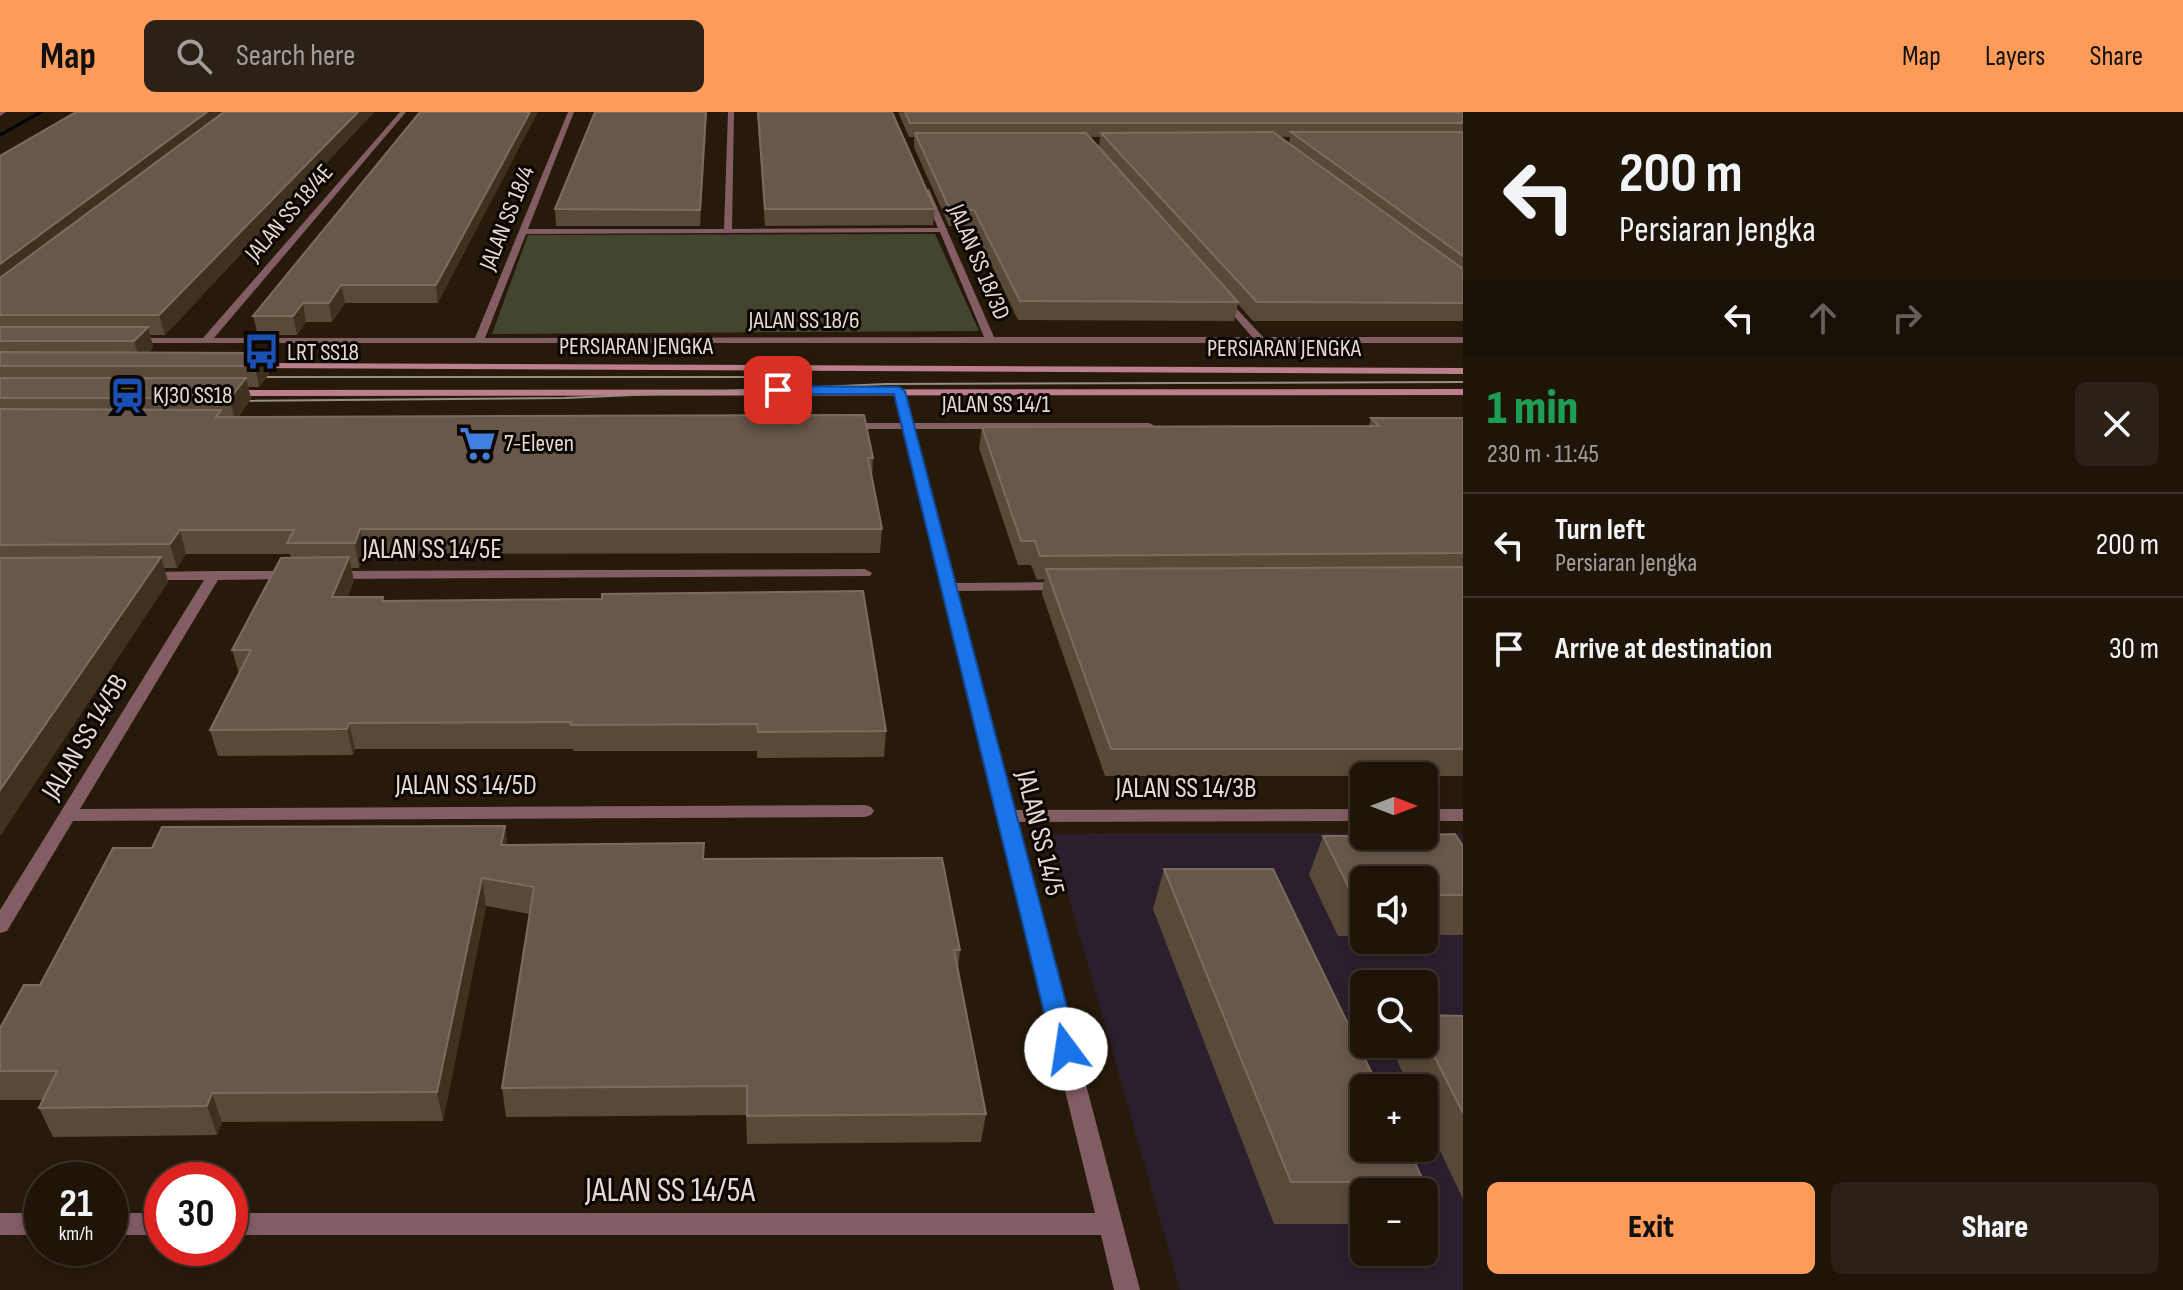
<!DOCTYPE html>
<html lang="en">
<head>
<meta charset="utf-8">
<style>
	:root { --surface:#1e1408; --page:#2b2116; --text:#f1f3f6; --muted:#a19e9c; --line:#3c3329; --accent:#fe9b59 }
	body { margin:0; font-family:"Sofia Sans Condensed",sans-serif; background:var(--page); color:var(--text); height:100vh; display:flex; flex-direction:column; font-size:30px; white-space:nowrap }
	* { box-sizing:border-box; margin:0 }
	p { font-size:26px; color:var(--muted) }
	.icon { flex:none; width:44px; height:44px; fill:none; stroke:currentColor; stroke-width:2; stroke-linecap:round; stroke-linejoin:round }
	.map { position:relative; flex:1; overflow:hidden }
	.sheet { display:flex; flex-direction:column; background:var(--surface); width:720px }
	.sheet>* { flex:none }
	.guide { background:#1e1408; color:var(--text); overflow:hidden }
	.needle { width:52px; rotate:90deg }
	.controls { position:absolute; left:1350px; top:650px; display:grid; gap:16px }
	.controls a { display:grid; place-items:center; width:88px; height:88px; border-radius:12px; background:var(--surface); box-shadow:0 4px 12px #0003,0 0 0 2px var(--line); font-size:40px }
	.speed { position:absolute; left:24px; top:1050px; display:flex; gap:16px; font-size:40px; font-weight:700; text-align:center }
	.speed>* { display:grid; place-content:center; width:104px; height:104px; border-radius:50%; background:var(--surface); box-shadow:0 4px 12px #0003,0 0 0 2px var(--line); line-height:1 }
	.speed small { font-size:20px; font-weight:400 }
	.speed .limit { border:12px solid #d22; background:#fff; color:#111 }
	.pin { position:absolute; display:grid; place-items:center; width:68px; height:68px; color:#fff; margin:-34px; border-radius:16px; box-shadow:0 4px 12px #0006 }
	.me { position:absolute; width:88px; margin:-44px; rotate:346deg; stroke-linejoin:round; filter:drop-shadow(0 0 6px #0008) }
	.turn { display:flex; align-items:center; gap:28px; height:168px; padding:0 24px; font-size:36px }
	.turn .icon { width:104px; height:104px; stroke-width:2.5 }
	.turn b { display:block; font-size:56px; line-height:68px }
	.lanes { display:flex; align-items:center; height:76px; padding:0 24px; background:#0003; justify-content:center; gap:40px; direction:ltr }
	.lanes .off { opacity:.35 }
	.round { display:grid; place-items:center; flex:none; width:84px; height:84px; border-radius:12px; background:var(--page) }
	.summary { display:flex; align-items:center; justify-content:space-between; height:136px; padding:0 24px }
	h1 { font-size:48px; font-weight:800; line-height:60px; color:#1e9e55 }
	.primary-button { display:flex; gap:16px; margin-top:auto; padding:16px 24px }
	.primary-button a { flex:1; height:92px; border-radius:12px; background:var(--accent); color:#111; font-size:32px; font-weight:800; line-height:92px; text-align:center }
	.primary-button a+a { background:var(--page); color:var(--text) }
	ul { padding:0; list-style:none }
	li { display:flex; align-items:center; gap:24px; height:104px; padding:0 24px; border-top:2px solid var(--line) }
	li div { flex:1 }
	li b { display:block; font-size:30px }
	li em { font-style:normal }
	header { display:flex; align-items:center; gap:48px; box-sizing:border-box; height:112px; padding:0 40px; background:var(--accent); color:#111 }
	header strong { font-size:38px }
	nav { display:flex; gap:44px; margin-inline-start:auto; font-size:28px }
	.search { width:560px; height:72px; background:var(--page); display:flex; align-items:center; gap:20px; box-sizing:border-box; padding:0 28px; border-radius:12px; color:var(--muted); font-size:30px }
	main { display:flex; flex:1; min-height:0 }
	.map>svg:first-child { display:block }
</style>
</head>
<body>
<header>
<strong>Map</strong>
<div class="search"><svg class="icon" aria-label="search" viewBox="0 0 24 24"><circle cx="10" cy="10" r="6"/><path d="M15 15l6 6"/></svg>Search here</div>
<nav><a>Map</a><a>Layers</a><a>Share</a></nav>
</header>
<main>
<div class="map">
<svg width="1463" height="1178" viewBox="0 0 1463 1178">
	<rect width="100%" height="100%" fill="#281a0b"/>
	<!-- industrial -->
	<path fill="#2b1f2d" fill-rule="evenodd" d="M1364,721V724H1424V721H1463V1178H1180L1051,722ZM1364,768H1424V828H1364ZM1364,872H1424V932H1364ZM1364,976H1424V1036H1364ZM1364,1080H1424V1140H1364Z"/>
	<!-- green -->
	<path fill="#43452e" d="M935,122L979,219L492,222L528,123Z"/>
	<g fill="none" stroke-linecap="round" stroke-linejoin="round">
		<!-- stream -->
		<path fill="#00060c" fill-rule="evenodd" d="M38,0H44L0,25V21Z"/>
		<!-- street -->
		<path fill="#825d64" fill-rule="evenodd" d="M0,0H6L0,4Z
			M400,0H406L214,226H475L568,0H574L528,117H724L728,0H734L732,117L938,116L922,79L929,77L994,225H1252L1217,184L1222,181L1263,225H1463V231H129L128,229L133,226H203ZM940,120L984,225L485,226L526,122Z
			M899,276L904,279L913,311H1149L1155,314L1149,317H915L955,471L1061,470L1068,474L1061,478L957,479L1014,698L1364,697V709L1017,710L1140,1178H1114L1101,1123H230V1101H1095L903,317H845L839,314L845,311H901L894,279Z
			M865,457L872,461L870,464L331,467L324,463L331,459Z
			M214,459H291L298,463L291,467L218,468L80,697L865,693L871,695L874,699L871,703L865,705L73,709L7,819L0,821V798L204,468H147L140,464L147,460Z
			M1424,697H1463V709H1424Z
			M0,1101H42V1123H0Z
			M110,1101H162V1123H110Z"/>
		<!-- secondary -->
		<path fill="#bc808d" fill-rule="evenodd" d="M249,251L1463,256V262L245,256L244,254Z
			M1463,277V283L229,284L224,281L229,278Z"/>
		<!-- tram -->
		<path stroke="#9a8e83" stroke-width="2" d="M244,265H784
			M227,289L565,286L886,272L1463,270"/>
	</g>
	<!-- wall -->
	<path fill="#584939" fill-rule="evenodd" d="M76,0H374L165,223H150L153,235L148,241H264L269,262L259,275H248L251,287L238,305L873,346L872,365L882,417L880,441L365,442L359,456H351L354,469L347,485H383L384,489L886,619L884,645L757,646V639H573V637H355L353,643L218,644L210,618L239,562L232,538L291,446L290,442H186L177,456H164L168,470L0,724V44Z
		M420,0L438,191H345L332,210H306L297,223H258L253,204Z
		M595,0H707L700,114H556L555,97Z
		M757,0H892L935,97L933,113L765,114Z
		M898,0H1463V209H1253L1238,192L1234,209L1018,208L973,114H949L914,35V25H909ZM1089,25H1100L1099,35ZM1280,25H1290L1289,31Z
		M1371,306H1463V664H1105L1042,482L1044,467L1037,468L1031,453H1018L979,336L982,315L1369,314Z
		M505,714L507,732L704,747L960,838L958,857L986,1002L981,1030L747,1032L746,1003L506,1005L502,976L530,802L486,794L443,1009L222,1010L217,1023L53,1025L39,996L43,988H0V916L40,873L152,736Z
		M1323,724L1463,734V823H1424V768H1364V824H1338L1309,763Z
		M1164,757L1424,1070L1420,1080H1364V1112H1274L1153,797Z
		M1463,904V1087L1424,1005V976H1410L1395,944L1400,932H1424V924Z"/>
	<!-- shaded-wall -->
	<path fill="#3f3020" d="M207,0H228L0,175V152Z
		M358,0H374L165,223L159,203Z
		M530,0H538L438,191L436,173Z
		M706,0H707L700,114V98Z
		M341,173L345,191L332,210L329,191Z
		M303,191L306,210L297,223L293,204Z
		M148,215L153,235L140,249L134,229Z
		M264,241L269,262L259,275L255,254Z
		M246,266L251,287L235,308L230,286Z
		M360,417L365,442L359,456L355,431Z
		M180,418L186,442L177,456L170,432Z
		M161,445L168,470L0,724V678Z
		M349,445L354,469L337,510L332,485Z
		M349,611L355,637L353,643L347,617Z
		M505,714L508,741L501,733Z
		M482,766L486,794L443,1009L437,980Z
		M212,981L222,1010L217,1023L207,994Z"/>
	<!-- building -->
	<path fill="#68584a" stroke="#7b6c5f" stroke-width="2" d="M76,0H207L0,152V44Z
		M224,0H358L159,203H0V166Z
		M420,0H530L436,173H341L329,191H303L293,204H253Z
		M595,0H706L700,98L555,97Z
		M758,0H892L935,97H765Z
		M905,0H1463V11H910Z
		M1273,20L1463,157V191L1257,190L1101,21Z
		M1291,20H1463V144Z
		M915,21H1086L1238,190L1020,189L974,98H950Z
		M0,215H148L134,229H0Z
		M0,240L264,241L255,254H0Z
		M0,266H246L230,286H0Z
		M0,297L221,298L216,305L864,303L873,346H868L882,417H360L355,431H287L294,418H180L170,432L0,433Z
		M1371,306H1463V441L1040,444L1035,429H1021L982,315L1379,314Z
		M161,445L0,678V446Z
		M349,445L332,485H383L382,489L602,487V482L863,479L886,619L758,620L757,612L571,613V610L349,611L347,617L210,618L251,538H232L281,446Z
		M1463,455V637H1111L1046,457Z
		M505,714L501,733L704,731L703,747L942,746L960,838H954L986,1002L747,1004V974L502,976L534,775L482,766L437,980L212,981L207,994L39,996L57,959H0V916L24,873H40L113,736H152L162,715Z
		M1455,722L1463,734V783H1424V768H1364V784H1353L1323,724H1424V723Z
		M1164,757H1273L1379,976H1364V1036H1408L1424,1070H1291Z
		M1424,903L1463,904V1001L1424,924Z"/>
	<!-- route -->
	<path fill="#1a73e8" stroke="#114b97" stroke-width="2" d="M899,275L905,279L1078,937L1075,944L1066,947L1057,944L1053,937L894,282H778L772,278L778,274Z"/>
	<!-- icons -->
	<defs>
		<symbol id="bus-bare" viewBox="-9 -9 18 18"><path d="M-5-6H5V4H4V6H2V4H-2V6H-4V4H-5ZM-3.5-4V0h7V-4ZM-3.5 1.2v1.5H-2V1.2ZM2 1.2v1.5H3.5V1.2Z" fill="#1a4fb4" stroke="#0c0603" stroke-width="2.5" paint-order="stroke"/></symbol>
		<symbol id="station-bare" viewBox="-9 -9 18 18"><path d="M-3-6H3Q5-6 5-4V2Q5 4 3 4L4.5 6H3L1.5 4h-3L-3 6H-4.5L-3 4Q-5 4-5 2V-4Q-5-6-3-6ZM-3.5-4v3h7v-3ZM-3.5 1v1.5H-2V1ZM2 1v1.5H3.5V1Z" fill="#1a4fb4" stroke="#0c0603" stroke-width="2.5" paint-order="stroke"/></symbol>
		<symbol id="supermarket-bare" viewBox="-9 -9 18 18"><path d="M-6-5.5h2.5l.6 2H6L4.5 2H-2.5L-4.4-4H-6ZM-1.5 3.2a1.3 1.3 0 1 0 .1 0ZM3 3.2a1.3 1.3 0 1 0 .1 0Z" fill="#3f7fe0" stroke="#0c0603" stroke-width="2.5" paint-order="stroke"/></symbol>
	</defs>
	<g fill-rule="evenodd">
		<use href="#bus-bare" x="236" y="214" width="51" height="51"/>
		<use href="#station-bare" x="102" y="258" width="51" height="51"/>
		<use href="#supermarket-bare" x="452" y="306" width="51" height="51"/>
	</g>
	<g text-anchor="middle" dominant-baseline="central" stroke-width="6" stroke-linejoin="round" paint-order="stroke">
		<!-- far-street labels -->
		<g font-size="24" fill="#e4d9d0" stroke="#0c0603">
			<text transform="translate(289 101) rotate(-49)">JALAN SS 18/4E</text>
			<text transform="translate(507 106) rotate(-68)">JALAN SS 18/4</text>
			<text transform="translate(979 150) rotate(67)">JALAN SS 18/3D</text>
			<text x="804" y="208">JALAN SS 18/6</text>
			<text x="636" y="234">PERSIARAN JENGKA</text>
			<text x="1284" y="236">PERSIARAN JENGKA</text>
			<text x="996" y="292">JALAN SS 14/1</text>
		</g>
		<!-- far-poi labels -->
		<g font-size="24" fill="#e4d9d0" stroke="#0c0603" text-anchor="start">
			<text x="287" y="240">LRT SS18</text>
			<text x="153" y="283">KJ30 SS18</text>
			<text x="504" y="331">7-Eleven</text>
		</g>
		<!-- street labels -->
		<g font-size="28" fill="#e4d9d0" stroke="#0c0603">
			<text x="432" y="437">JALAN SS 14/5E</text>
			<text transform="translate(85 625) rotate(-59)">JALAN SS 14/5B</text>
			<text x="466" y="673">JALAN SS 14/5D</text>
			<text x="1186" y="676">JALAN SS 14/3B</text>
			<text transform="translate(1040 721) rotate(76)">JALAN SS 14/5</text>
		</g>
		<!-- near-street labels -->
		<g font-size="34" fill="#e4d9d0" stroke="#0c0603">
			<text x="670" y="1078">JALAN SS 14/5A</text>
		</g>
	</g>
</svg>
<div class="controls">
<a><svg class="needle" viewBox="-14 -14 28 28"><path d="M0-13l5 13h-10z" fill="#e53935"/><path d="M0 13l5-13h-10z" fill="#a19e9c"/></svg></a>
<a><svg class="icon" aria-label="sound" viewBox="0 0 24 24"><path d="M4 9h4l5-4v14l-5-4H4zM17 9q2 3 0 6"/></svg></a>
<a><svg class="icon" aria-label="search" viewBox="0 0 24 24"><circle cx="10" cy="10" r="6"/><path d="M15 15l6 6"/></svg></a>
<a>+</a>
<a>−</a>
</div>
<div class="speed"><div>21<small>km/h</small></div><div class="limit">30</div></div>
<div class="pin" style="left:778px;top:278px;background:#d93025"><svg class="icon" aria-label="arrive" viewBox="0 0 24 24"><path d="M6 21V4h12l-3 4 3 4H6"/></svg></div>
<svg class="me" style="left:1066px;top:937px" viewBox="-20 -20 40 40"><circle r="19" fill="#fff"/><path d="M0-13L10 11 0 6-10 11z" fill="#1a73e8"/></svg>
</div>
<section class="sheet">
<div class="guide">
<div class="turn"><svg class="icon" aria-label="left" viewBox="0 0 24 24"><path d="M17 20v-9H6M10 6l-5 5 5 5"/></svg><div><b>200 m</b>Persiaran Jengka</div></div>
<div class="lanes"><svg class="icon" aria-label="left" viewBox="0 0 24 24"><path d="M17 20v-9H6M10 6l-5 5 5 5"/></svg><svg class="icon off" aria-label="ahead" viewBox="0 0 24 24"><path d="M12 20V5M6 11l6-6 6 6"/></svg><svg class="icon off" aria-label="right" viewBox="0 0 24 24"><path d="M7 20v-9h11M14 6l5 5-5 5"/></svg></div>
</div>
<div class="summary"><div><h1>1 min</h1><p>230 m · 11:45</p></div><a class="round"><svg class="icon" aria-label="close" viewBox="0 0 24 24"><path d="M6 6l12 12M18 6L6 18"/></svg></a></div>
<ul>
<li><svg class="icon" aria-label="left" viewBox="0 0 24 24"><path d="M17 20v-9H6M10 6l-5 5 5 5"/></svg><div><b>Turn left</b><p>Persiaran Jengka</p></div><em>200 m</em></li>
<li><svg class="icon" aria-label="arrive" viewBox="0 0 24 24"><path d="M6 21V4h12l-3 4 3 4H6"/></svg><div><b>Arrive at destination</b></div><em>30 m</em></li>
</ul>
<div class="primary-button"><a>Exit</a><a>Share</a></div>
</section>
</main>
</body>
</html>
